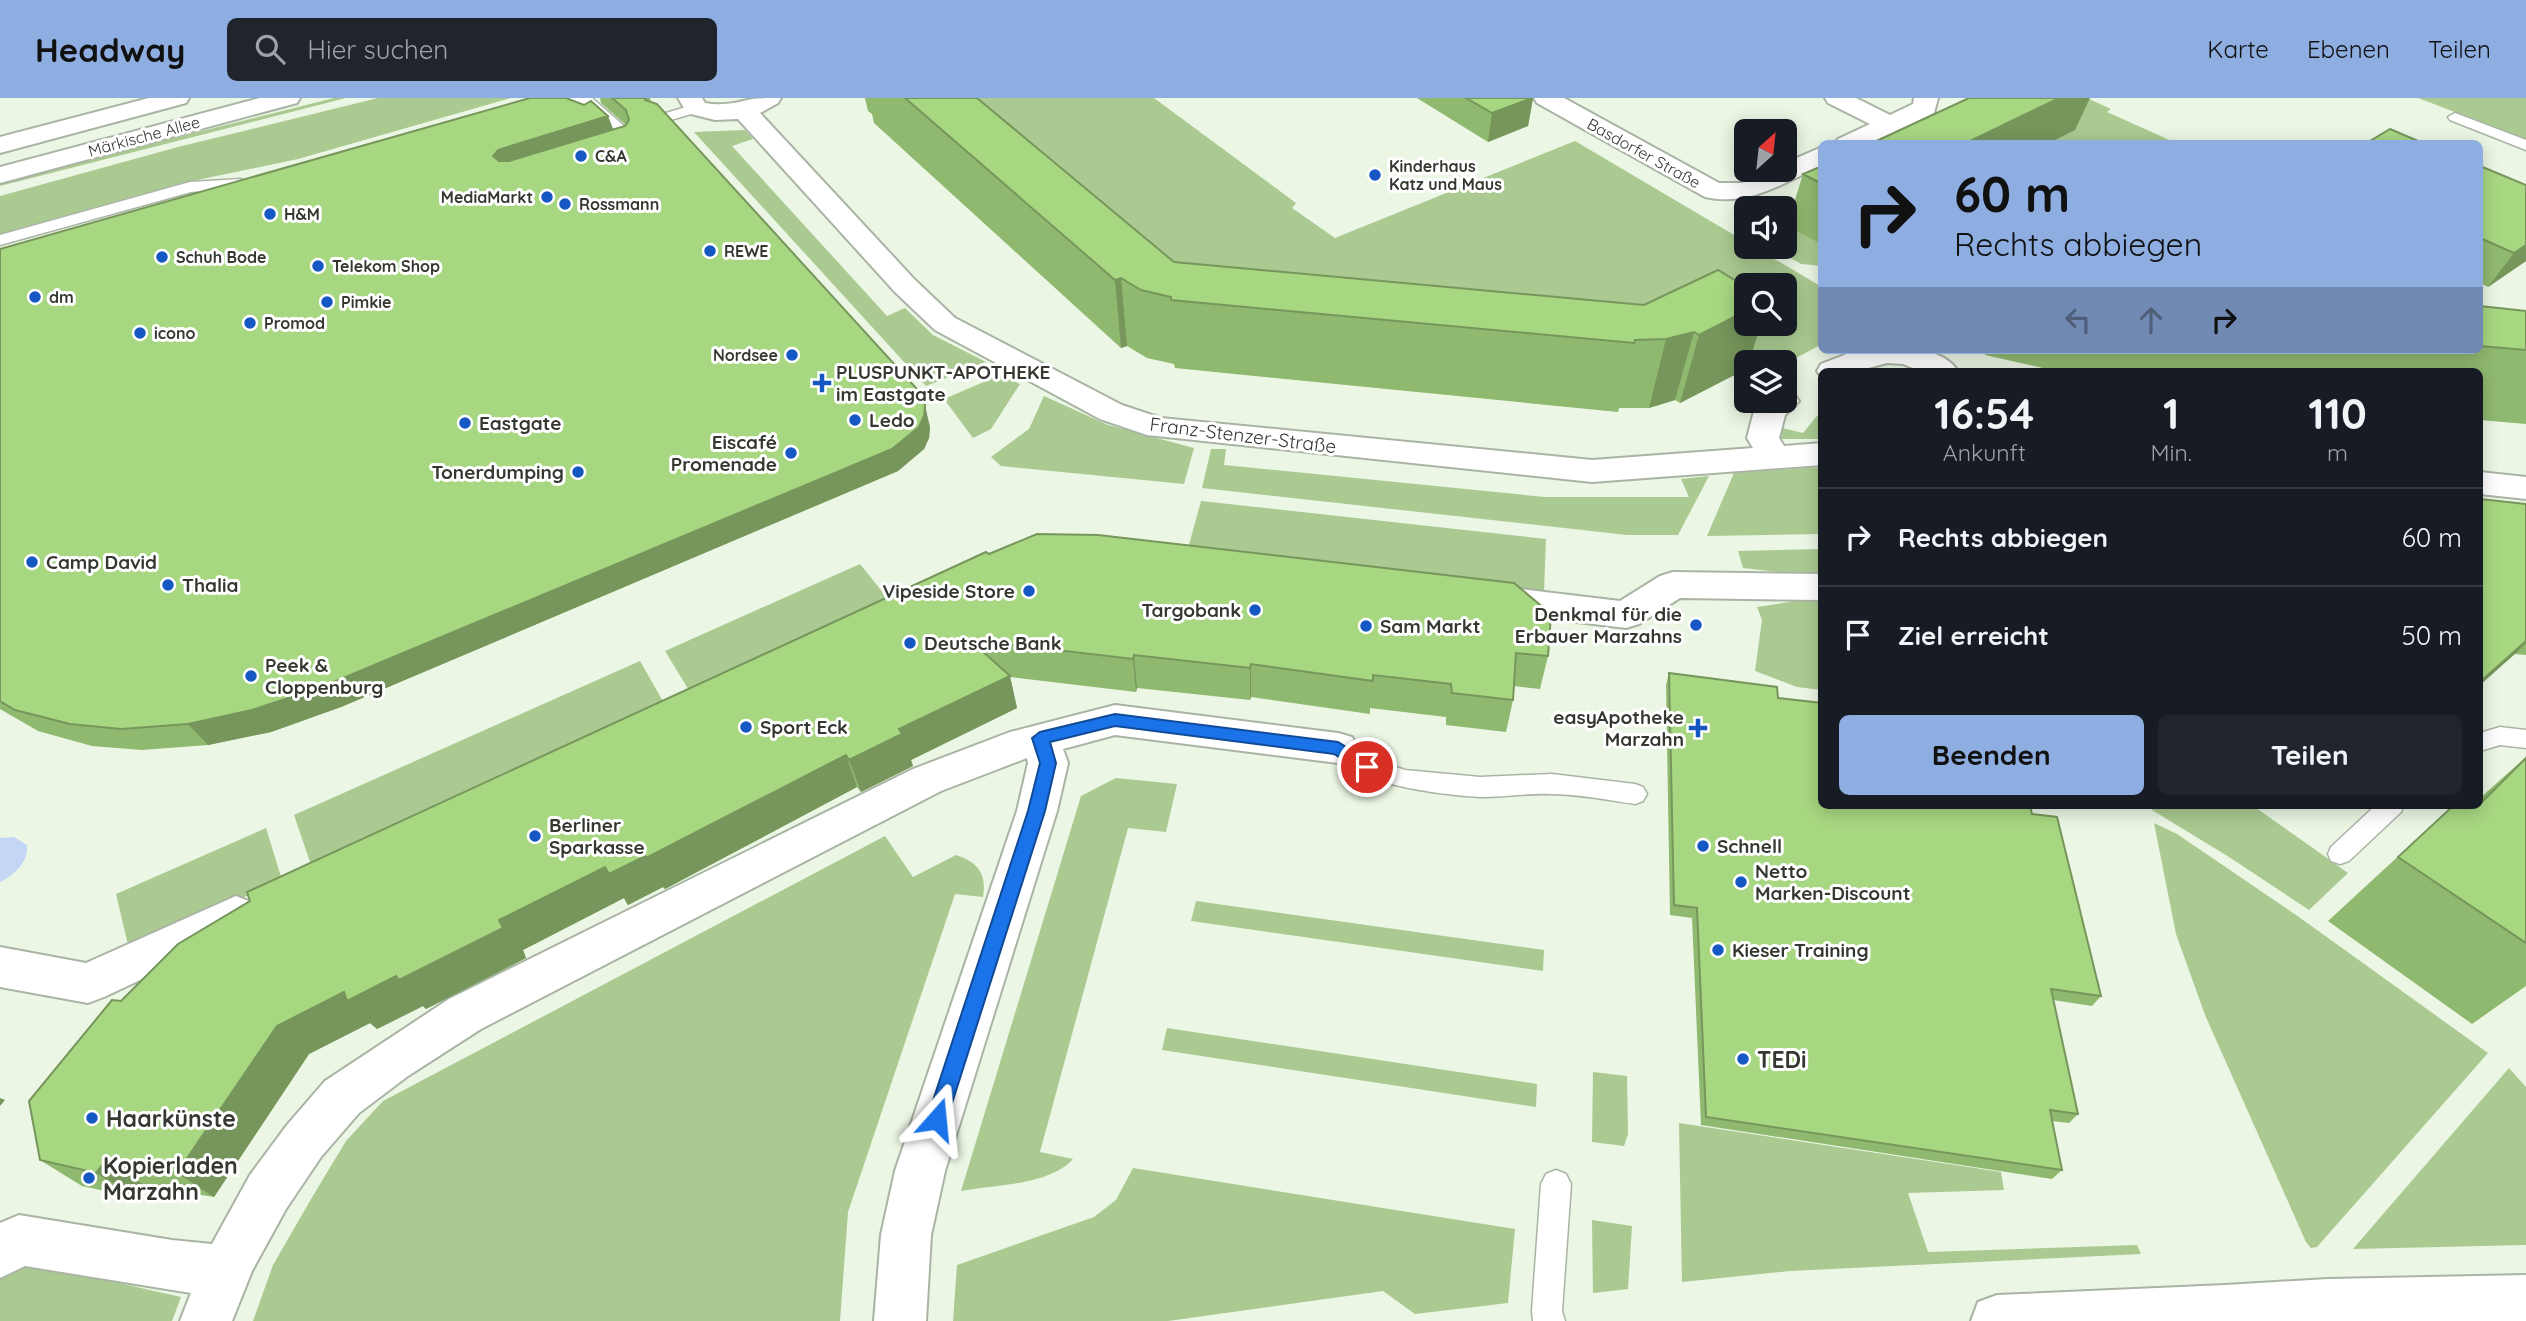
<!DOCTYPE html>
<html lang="de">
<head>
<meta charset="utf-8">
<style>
	:root { --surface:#171b24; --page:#20242c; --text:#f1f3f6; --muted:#9ea1a6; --line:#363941; --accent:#8eade0 }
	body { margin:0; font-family:Quicksand,sans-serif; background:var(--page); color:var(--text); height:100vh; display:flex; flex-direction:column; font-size:26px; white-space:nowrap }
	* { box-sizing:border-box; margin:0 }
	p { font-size:23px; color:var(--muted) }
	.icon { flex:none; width:38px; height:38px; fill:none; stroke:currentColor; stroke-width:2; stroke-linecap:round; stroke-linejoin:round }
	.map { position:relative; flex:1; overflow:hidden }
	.drawer { position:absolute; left:1818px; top:270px; width:665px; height:441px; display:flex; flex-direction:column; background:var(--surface); border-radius:10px; box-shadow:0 4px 18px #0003 }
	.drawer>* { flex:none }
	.hud { position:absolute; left:1818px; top:42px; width:665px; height:214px; border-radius:10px; box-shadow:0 4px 18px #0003; background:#8eade0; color:#111; overflow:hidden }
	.needle { width:46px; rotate:27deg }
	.controls { position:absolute; left:1734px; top:21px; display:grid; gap:14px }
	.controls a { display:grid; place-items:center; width:63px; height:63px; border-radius:10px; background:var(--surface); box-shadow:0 4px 18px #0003; font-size:35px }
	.pin { position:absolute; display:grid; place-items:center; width:60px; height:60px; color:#fff; margin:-30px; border:4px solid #fff; border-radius:50%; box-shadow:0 2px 7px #0007 }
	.me { position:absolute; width:77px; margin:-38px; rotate:18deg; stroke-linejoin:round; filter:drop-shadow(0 0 5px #0008) }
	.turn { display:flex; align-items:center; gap:24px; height:147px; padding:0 21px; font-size:32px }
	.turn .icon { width:91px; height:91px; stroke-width:2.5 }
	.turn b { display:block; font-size:49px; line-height:60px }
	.lanes { display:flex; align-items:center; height:66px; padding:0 21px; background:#0003; justify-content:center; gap:35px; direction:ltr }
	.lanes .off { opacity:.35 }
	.eta { display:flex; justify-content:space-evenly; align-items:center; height:119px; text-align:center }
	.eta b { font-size:42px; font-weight:700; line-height:49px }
	.primary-button { display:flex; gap:14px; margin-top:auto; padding:14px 21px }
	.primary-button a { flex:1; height:80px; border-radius:10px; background:var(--accent); color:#111; font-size:28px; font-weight:700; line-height:80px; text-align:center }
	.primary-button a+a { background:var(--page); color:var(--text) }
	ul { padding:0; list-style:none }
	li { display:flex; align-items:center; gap:21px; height:98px; padding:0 21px; border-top:2px solid var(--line) }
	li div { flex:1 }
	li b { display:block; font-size:26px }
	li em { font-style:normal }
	header { display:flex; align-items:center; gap:42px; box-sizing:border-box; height:98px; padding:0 35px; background:var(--accent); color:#111 }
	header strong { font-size:33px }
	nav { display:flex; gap:38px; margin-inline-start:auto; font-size:24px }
	.search { width:490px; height:63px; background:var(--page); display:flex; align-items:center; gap:18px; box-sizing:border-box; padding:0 24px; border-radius:10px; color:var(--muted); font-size:26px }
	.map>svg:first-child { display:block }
</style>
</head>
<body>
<header>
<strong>Headway</strong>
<div class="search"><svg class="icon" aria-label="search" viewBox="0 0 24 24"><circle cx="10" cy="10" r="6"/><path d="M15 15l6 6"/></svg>Hier suchen</div>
<nav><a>Karte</a><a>Ebenen</a><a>Teilen</a></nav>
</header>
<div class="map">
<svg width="2526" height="1223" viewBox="0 0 2526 1223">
	<rect width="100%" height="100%" fill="#ebf6e4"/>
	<!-- green -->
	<path fill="#aaca91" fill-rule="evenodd" d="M334,0H346L0,88V84L37,74Z
		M378,0H511L298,61L178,86L0,136V98L178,49Z
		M910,0H1154L1296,105L1292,110L1335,140L1575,43L1746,144V149H1754L1822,189V246L1785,266L1769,264L1716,231L1186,233ZM1746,187H1785V226H1746Z
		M2087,0L2111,11L2107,14L2176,45H2047L2074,32Z
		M2418,0H2526V41Z
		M745,32L753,41L732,48L887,218L905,210L933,237L986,264L926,288L694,34Z
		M1787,128L1822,147V168L1801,166L1771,149H1785V129Z
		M1000,277L1020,286L991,331L973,340L944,301Z
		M1044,298L1108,327L1194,350L1184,386L1001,368L991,359L1029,331Z
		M1822,312V341H1778V329L1803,335Z
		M1211,351H1226L1224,367L1545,399H1689L1681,381L1709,378L1678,437H1627L1202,390Z
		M1822,369V436L1707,438L1734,375Z
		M1201,403L1546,441L1544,494L1187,454Z
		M1822,451V479L1743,470L1738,453Z
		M860,466L889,502L690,594L665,553Z
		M1809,501L1822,502V592L1797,589L1755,573L1762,522L1757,509Z
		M640,563L664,605L311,767L294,717Z
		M1116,680L1177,686L1166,734L1128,730L1040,1054L1073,1061C1050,1087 995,1087 961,1093L1081,698Z
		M2151,707H2252L2348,775L2309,812L2229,759L2152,712Z
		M2154,725L2177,736L2299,819L2488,955L2317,1149L2311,1150L2306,1144L2205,917L2176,836Z
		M266,730L282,782L129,851L116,796Z
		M885,738L913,779L956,757C978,764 987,776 983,799L955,796L848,1114L840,1223H253L273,1167L314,1096L346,1043L383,1003Z
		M1196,803L1544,852L1543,873L1191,823Z
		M1167,930L1537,986L1536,1009L1162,952Z
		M2509,970L2526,989V1147L2353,1151Z
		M1593,974L1627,978L1628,1036L1624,1048L1592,1044Z
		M1679,1025L2001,1074L2004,1092L1908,1095L1928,1154L2137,1147L2141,1156L1790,1173L1682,1184Z
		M1133,1070L1515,1131L1508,1205L1415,1216L1383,1193L1168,1223H953L957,1167L1094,1119L1116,1102Z
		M1592,1122L1632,1128L1628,1191L1593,1195Z
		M35,1166L181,1199L172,1223H0V1180Z"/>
	<!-- water -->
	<path fill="#c3d6f6" d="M14,739L27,747C28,765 15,776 0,784V740Z"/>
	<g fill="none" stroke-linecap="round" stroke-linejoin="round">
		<defs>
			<path id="lane" d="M568,0H592L631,34L634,44C629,51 617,54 609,52L606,49L618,42L619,38L582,6Z
				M696,6L701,7L703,10L701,13L661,25L654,21L656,18Z
				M2455,15L2526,42V52L2450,22L2448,19Z
				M241,81L249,86L247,89L191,94L0,147V137L190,84Z
				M2500,629L2526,632V650L2500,647L2480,653V635Z
				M1338,641L1375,662L1405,672L1480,679L1552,676L1635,686L1643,689L1647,696L1643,703L1635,706C1607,702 1578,696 1550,696C1527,695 1503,699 1480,699C1443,697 1345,686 1326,650L1330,644Z
				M2376,707H2404L2401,714L2349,763L2340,766L2331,763L2328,756L2331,749Z
				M1556,1072L1566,1076L1571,1086L1562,1213L1565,1223H1533L1532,1213L1541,1086L1546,1076Z"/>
			<path id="street" d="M678,0H702L705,5C723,8 735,5 752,1C760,0 772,0 781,0L778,5L760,15L915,182L955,220L1122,307L1161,320L1592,362L1753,350L1747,340L1754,313L1763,303H1785V294L1794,296L1799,303L1785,317L1779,340L1784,348L1822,345V367L1592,384L1147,337L1100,321L935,232L895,194L738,21L715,22L687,15Z
				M1534,0H1564L1719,85H1742L1770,72H1785V65L1822,49V67C1784,85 1748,109 1705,99L1537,5Z
				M1825,0H1856L1890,17L1913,6L1914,0H1938L1934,15L1869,46H1835L1838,41L1870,26L1828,5Z
				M1857,252C1888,252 1938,243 1958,273H1920L1903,266L1887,265L1857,273H1822V280L1817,273L1821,266Z
				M2480,374L2526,379V401L2480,396Z
				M1673,474L1822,476V502L1680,500L1639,526L1626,530L1487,513L1474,509L1469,500L1474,491L1487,487L1620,503L1660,478Z
				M1115,607L1338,635L1352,639L1358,650L1352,661L1338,665L1115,637L1063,651L1068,665L1057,713L945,1073L931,1137L926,1223H874L881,1137L895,1073L1017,713L1028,665L1027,660L941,693L481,931L408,978L359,1015L321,1059L286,1111L252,1173L232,1223H180L191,1195L25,1168L0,1180V1125L19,1117L172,1142L212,1146L250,1077L287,1027L325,983L449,901L913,671L1010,634Z
				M236,798L251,804L258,817L251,830L104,899L88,905L0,889V849L86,865Z
				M2526,1177V1223H2203L2199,1213L2207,1195L2225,1187L2328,1181Z"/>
			<path id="secondary" d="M2225,1187C2245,1195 2251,1203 2259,1223H1971L1978,1204L1997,1197Z"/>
			<path id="primary" d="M149,0H189L186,5L0,55V39Z
				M260,0H300L297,5L0,85V69Z"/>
		</defs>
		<!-- lane casing -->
		<use href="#lane" stroke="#aab4a4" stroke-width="3"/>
		<!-- street casing -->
		<use href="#street" stroke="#aab4a4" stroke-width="4"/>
		<!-- secondary casing -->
		<use href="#secondary" stroke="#aab4a4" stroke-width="4"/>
		<!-- primary casing -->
		<use href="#primary" stroke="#aab4a4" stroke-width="4"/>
		<!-- lane -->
		<use href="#lane" fill="#fff" fill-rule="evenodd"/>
		<!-- street -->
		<use href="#street" fill="#fff" fill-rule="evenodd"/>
		<!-- secondary -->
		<use href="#secondary" fill="#fff" fill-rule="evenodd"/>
		<!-- primary -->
		<use href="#primary" fill="#fff" fill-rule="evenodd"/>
	</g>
	<!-- wall -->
	<path fill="#90b970" d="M600,0H650L651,4L930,329L929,340L924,351L898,373L341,609L271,634L208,647L142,652L92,648L38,633L0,611V151L584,7L608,18L613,31L625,28L626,27L601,5Z
		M865,0H977L1174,164L1746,226H1761L1749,264H1746V271L1680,305L1675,302L1649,310H1619L1618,314L1175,270L1174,266L1147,260L1127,248L1121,250L874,25L872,16L868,13Z
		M1417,0H1533L1528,28L1488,44Z
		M1822,68V147L1787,128L1803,76Z
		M2480,68L2526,87V163L2488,189L2480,185Z
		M2480,208L2526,213V326L2480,322V273H2056L1985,257L1986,252H2480Z
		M2526,406V557L2515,556Z
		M989,456L1548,558L1540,591L1514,588L1513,602L1506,634L1446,627V619L1370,610V616L1251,599L1250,602L1137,590L1136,594L1010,579L1017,610L911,662L913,668L861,694L857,689L665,791L663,789L628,807L624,800L523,852L526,860L426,911L423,908L377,931L370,925L309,956L214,1099L146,1088L137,1100L82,1088L40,1062L121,903Z
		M1669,575L1778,600L2032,716L2101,898L2092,908L2053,902L2078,1016L2069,1025L2052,1023L2062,1072L2052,1081L1701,1027L1692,820L1670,817L1666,587Z
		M2526,659V888L2472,926L2328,823L2454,707L2471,708L2480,707V700Z"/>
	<!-- shaded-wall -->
	<path fill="#76965b" d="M1533,0L1528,28L1488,44L1492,15Z
		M2059,0H2090L2075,32L2047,46H1964Z
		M608,18L616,39L502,79L493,58L498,52Z
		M2526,147V163L2488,189L2514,155Z
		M1121,180L1127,248L1121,250L1115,182Z
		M1746,213V226H1761L1749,264H1746V271L1680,305L1699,237Z
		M1694,234L1675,302L1649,310L1666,241Z
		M925,307L930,329L929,340L924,351L898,373L341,609L271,634L208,647L188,626Z
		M2526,543V545L2515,556L2480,587V584Z
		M1134,557L1137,590L1136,594L1133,561Z
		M1251,566V599L1250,602V570Z
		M1010,578L1017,610L911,662L913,668L861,694L849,662L899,631Z
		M846,657L857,689L665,791L663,789L628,807L624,800L523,852L526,860L426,911L423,908L377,931L370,925L309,956L214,1099L177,1075L277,928L344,894L499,822L605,769Z
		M0,1000L5,1002L0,1008Z
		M106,1062L146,1088L137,1100L96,1075Z"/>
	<!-- building -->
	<path fill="#a8d782" stroke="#76965b" stroke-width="2" d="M530,0H566L584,7L591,3L608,18L498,52L493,58L499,63H509L625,28L629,22L626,12L612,0H646L645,2L657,6L917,291L925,307L924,318L919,329L892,351L324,588L252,612L188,626L121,631L70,626L15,612L0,603V151Z
		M905,0H977L1174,164L1644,207L1718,172L1746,189V213L1699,237L1694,234L1666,241L1635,242L1634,245L1171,202V199L1141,192L1121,180L1115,182Z
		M1466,0H1532L1492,15Z
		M1969,0H2059L1964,46H1870Z
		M2390,31L2425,46H2365Z
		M1822,68V86L1803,76Z
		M2480,68L2526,87V147L2514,155L2480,140Z
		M2480,208L2526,213V252L2480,248Z
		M2480,401L2526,406V543L2480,584Z
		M1037,436L1098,437L1514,485L1551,516L1548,558L1516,555L1513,602L1452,595L1451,586L1373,577V583L1251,566L1250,570L1134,557L1133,561L970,542L1010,578L899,631L902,636L849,662L846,657L646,760L645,758L609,776L605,769L499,822L503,830L399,882L396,878L347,903L344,894L277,928L177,1075L106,1062L96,1075L40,1062L29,1003L112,902L121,903L178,846L250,803L247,794L986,454L989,456Z
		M1669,575L1777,589L1778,600L1822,605V707H2030L2032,716L2057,719L2101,898L2051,891L2078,1016L2050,1012L2062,1072L1706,1019L1697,810L1674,807Z
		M2526,660V845L2398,759L2454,707H2470L2475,710L2480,707V706Z"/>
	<!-- route -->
	<path fill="#1a73e8" stroke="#114b97" stroke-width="2" d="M1115,616L1338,644L1372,665L1375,669L1372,674L1367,676L1334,656L1115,628L1050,644L1056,665L1045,713L947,1021L944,1028L937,1031L930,1028L927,1021L1028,713L1040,665L1032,640L1040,634Z"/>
	<!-- markers -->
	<g fill="#1558c4" stroke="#fff" stroke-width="2.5">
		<circle cx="581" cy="58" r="7"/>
		<circle cx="1375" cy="77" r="7"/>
		<circle cx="547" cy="99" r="7"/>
		<circle cx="565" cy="106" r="7"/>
		<circle cx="270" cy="116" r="7"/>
		<circle cx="710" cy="153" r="7"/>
		<circle cx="162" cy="159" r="7"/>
		<circle cx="318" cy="168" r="7"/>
		<circle cx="35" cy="199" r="7"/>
		<circle cx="327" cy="204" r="7"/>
		<circle cx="250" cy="225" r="7"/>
		<circle cx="140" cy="235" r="7"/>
		<circle cx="792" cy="257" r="7"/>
		<path d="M818.5 274.5h7v7h7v7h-7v7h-7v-7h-7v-7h7z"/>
		<circle cx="855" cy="322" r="7"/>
		<circle cx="465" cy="325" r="7"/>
		<circle cx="791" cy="355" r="7"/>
		<circle cx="578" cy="374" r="7"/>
		<circle cx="32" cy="464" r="7"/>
		<circle cx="168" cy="487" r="7"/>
		<circle cx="1029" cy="493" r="7"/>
		<circle cx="1255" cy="512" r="7"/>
		<circle cx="1696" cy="527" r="7"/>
		<circle cx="1366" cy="528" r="7"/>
		<circle cx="910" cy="545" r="7"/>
		<circle cx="251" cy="578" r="7"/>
		<circle cx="746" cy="629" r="7"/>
		<path d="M1694.5 619.5h7v7h7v7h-7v7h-7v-7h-7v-7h7z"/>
		<circle cx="535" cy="738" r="7"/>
		<circle cx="1703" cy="748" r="7"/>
		<circle cx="1741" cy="784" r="7"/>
		<circle cx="1718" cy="852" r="7"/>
		<circle cx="1743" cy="961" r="7"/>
		<circle cx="92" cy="1020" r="7"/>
		<circle cx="89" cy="1080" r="7"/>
	</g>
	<g text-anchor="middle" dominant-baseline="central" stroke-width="6" stroke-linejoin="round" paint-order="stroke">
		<!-- far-street labels -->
		<g font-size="16" fill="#343831" stroke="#fff">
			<text transform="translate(144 38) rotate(-15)">Märkische Allee</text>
			<text transform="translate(1644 55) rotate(29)">Basdorfer Straße</text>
		</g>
		<!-- far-poi labels -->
		<g font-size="16" font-weight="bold" fill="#343831" stroke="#fff" text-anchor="start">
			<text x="595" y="58">C&amp;A</text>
			<text x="1389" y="68">Kinderhaus<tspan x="1389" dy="18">Katz und Maus</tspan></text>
			<text x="533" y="99" text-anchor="end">MediaMarkt</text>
			<text x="579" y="106">Rossmann</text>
			<text x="284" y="116">H&amp;M</text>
			<text x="724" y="153">REWE</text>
			<text x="176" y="159">Schuh Bode</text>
			<text x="332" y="168">Telekom Shop</text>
			<text x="49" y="199">dm</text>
			<text x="341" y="204">Pimkie</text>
			<text x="264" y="225">Promod</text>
			<text x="154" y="235">icono</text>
			<text x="778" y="257" text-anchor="end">Nordsee</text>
		</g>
		<!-- poi labels -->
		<g font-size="19" font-weight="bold" fill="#343831" stroke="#fff" text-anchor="start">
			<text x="836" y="274">PLUSPUNKT-APOTHEKE<tspan x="836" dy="22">im Eastgate</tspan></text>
			<text x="869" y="322">Ledo</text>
			<text x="479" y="325">Eastgate</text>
			<text x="777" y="344" text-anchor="end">Eiscafé<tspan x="777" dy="22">Promenade</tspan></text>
			<text x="564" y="374" text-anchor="end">Tonerdumping</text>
			<text x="46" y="464">Camp David</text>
			<text x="182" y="487">Thalia</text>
			<text x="1015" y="493" text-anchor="end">Vipeside Store</text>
			<text x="1241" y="512" text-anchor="end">Targobank</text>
			<text x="1682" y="516" text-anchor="end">Denkmal für die<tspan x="1682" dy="22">Erbauer Marzahns</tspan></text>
			<text x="1380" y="528">Sam Markt</text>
			<text x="924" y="545">Deutsche Bank</text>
			<text x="265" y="567">Peek &amp;<tspan x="265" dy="22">Cloppenburg</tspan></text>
			<text x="1684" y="619" text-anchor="end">easyApotheke<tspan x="1684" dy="22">Marzahn</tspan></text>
			<text x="760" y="629">Sport Eck</text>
			<text x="549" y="727">Berliner<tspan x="549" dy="22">Sparkasse</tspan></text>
			<text x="1717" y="748">Schnell</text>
			<text x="1755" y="773">Netto<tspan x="1755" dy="22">Marken-Discount</tspan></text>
			<text x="1732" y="852">Kieser Training</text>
		</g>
		<!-- street labels -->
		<g font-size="19" fill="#343831" stroke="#fff">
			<text transform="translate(1243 337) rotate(7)">Franz-Stenzer-Straße</text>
		</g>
		<!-- near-poi labels -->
		<g font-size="23" font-weight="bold" fill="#343831" stroke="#fff" text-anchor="start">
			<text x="1757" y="961">TEDi</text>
			<text x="106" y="1020">Haarkünste</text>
			<text x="103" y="1067">Kopierladen<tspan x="103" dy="26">Marzahn</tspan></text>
		</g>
	</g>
</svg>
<div class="controls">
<a><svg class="needle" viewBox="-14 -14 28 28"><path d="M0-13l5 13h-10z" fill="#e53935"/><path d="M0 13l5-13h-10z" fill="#9ea1a6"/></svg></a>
<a><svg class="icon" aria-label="sound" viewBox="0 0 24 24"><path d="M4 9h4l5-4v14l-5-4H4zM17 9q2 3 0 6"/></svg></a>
<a><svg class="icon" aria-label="search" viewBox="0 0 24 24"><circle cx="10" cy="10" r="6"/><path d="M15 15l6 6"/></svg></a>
<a><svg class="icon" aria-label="layers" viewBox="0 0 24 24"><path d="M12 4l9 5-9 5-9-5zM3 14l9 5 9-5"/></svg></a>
</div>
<div class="pin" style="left:1367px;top:669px;background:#d93025"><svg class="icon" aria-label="arrive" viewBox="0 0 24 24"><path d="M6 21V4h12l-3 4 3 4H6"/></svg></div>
<svg class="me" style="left:937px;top:1021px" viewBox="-20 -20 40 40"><path d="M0-17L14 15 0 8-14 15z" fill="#1a73e8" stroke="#fff" stroke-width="4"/></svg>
<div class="hud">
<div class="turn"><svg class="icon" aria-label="right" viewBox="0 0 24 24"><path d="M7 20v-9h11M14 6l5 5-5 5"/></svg><div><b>60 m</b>Rechts abbiegen</div></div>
<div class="lanes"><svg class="icon off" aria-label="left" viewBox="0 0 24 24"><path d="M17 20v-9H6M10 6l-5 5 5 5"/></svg><svg class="icon off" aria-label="ahead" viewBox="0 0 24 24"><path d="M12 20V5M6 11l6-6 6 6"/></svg><svg class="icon" aria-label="right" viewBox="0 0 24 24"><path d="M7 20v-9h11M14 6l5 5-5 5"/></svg></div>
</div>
<section class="drawer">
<div class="eta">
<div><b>16:54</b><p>Ankunft</p></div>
<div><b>1</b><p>Min.</p></div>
<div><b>110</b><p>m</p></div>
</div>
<ul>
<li><svg class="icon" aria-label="right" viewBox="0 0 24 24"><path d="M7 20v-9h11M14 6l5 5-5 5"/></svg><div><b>Rechts abbiegen</b></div><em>60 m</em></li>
<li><svg class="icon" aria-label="arrive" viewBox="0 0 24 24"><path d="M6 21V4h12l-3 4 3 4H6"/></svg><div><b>Ziel erreicht</b></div><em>50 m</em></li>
</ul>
<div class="primary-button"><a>Beenden</a><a>Teilen</a></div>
</section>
</div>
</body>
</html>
